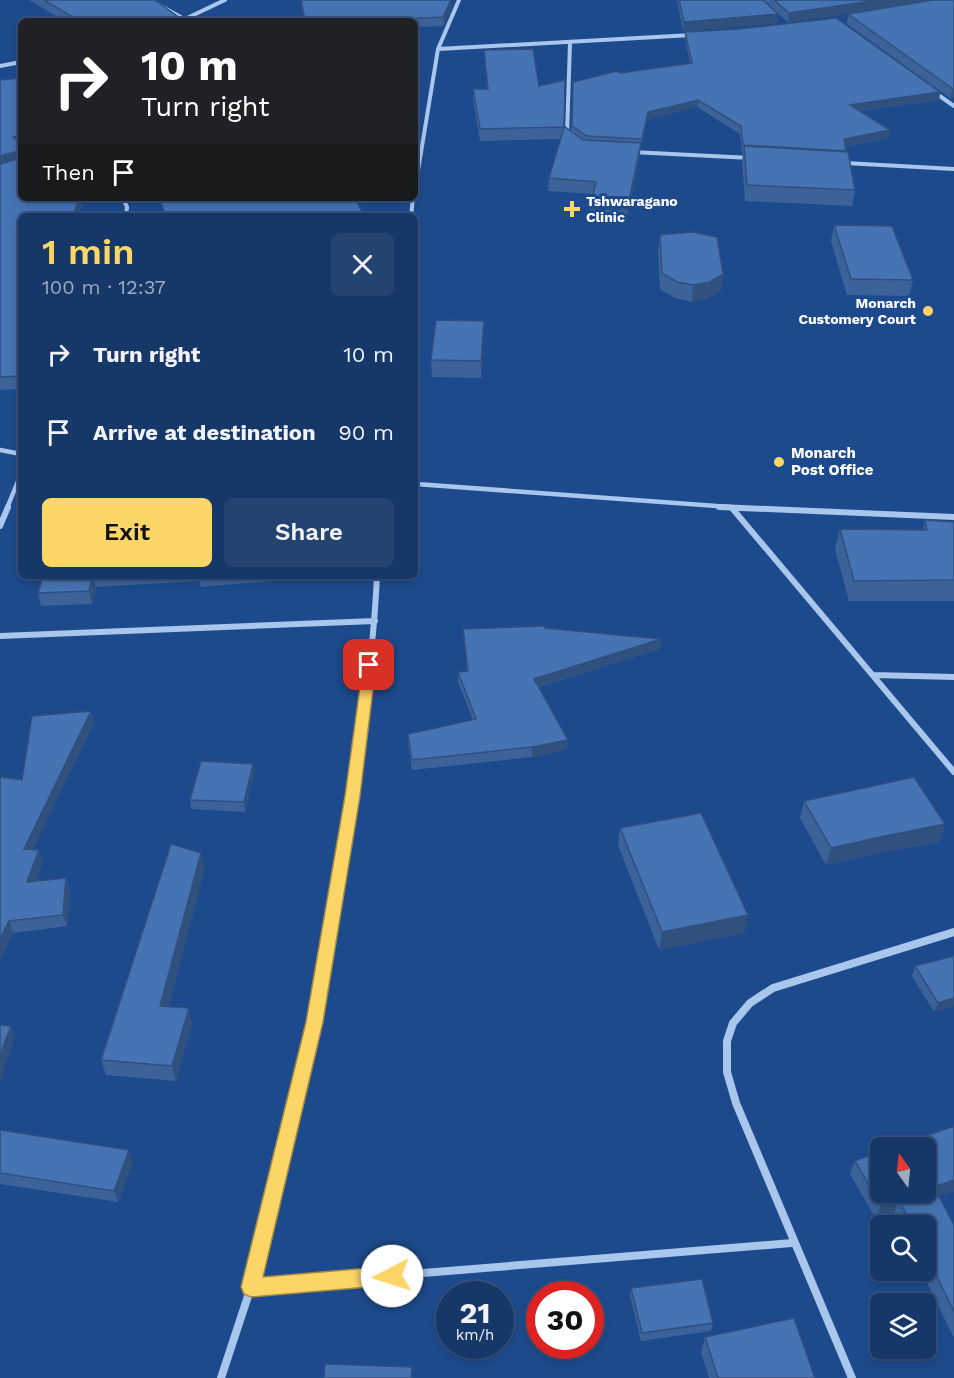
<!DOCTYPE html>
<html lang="en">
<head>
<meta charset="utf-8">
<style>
	:root { --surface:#163869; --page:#234371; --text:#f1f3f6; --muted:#9eacc0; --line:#35527d; --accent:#fcd567 }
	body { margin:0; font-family:"Work Sans",sans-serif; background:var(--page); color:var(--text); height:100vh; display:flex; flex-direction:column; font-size:22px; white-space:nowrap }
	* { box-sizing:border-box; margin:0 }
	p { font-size:20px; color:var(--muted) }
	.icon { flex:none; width:33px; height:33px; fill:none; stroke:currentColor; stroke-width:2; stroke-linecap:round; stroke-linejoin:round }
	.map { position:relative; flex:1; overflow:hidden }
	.side { position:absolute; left:18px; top:213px; width:400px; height:366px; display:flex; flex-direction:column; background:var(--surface); border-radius:9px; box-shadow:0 3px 9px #0003,0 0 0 2px var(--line) }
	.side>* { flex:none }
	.guide { position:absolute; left:18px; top:18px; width:400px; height:183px; border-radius:9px; box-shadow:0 3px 9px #0003,0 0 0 2px var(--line); background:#202124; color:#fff; overflow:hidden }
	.needle { width:39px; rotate:345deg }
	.controls { position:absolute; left:870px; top:1137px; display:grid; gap:12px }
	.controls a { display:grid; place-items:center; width:66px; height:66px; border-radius:9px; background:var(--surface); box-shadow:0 3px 9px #0003,0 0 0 2px var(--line); font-size:30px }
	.speed { position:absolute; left:436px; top:1281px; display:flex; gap:12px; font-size:30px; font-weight:700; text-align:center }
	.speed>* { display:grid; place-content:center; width:78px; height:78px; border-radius:50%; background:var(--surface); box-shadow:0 3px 9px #0003,0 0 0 2px var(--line); line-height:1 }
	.speed small { font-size:15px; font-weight:400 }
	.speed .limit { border:9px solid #d22; background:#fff; color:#111 }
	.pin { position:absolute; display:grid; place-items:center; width:51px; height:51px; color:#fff; margin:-26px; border-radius:12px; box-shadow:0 3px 9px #0006 }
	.me { position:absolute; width:66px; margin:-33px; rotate:265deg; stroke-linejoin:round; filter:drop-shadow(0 0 4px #0008) }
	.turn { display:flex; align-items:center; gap:21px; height:126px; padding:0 24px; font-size:27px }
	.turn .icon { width:78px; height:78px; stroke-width:2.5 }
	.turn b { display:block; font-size:42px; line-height:51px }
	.then { display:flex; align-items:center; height:57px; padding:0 24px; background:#0003; gap:12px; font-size:22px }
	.round { display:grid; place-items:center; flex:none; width:63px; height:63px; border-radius:9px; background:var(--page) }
	.headline { display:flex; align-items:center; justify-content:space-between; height:102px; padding:0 24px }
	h1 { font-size:36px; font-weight:600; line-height:45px; color:var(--accent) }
	.button { display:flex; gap:12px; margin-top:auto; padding:12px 24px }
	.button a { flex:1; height:69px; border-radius:9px; background:var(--accent); color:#111; font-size:24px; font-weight:600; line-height:69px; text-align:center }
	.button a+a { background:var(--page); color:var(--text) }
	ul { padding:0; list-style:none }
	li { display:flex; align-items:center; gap:18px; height:78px; padding:0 24px }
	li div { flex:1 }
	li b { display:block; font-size:22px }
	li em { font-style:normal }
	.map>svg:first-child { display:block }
</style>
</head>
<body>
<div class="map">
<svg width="954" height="1378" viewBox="0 0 954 1378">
	<rect width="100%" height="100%" fill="#1d4a8c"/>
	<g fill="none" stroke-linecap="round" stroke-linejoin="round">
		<!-- minor-far3 -->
		<path stroke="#a9c6ed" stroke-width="4" d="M150,0L186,20
			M185,19L225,0
			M438,49L692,35
			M0,66L21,62
			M934,92L954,106
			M567,135L570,43
			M632,152L751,158
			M845,163L954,169
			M416,183L438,49L459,0
			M123,198L127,207L126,216
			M411,216L413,198"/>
		<!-- minor-far2 -->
		<path stroke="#a9c6ed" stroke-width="4.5" d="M0,450L21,454
			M416,484L744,508
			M7,508L21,474"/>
		<!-- minor-far1 -->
		<path stroke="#a9c6ed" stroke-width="6" d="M719,507L954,517
			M732,508L954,772
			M0,526L8,507
			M0,636L375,621
			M873,675L954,677
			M337,885C354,783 372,680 377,576"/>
		<!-- minor -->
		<path stroke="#a9c6ed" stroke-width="8" d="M251,1287L792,1243
			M221,1378L251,1287L314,1022L337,884
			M852,1378L736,1103L727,1072V1041L733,1023L750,1003L773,988L954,932"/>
	</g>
	<!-- wall -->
	<path fill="#3b639a" d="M29,0H155L61,19Z
		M301,0L451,7L444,26L416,27V21H304Z
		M677,0H954V98H950L847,24L848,14L898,6L788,22L774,10L777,23L683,31Z
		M685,32L940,92L939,100L860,111L890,130L888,138L845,147L855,190L852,206L745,201L742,161L743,153H742L740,134L697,107L647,120L641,147H640V155L626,223L590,220V208L593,194L548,191L549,178L561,139L480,141L473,100V89H487L484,50L539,86L564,126L571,131L573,82L620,73L690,63L685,39Z
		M21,78V198L84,200L79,216H21V389L0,390V80Z
		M834,225L913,280L909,296L847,295L831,241Z
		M660,235L723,274L721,291L708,298L692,302L675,298L660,289L658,250Z
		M484,321L481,378L432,377L431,360Z
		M925,520L954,522V601H849L835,549L840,529L923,530Z
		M43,576H296V579L201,587L199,581L96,587L92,604L41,606L38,593Z
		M545,628L661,639L660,649L539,687L568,740L567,749L532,757L412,770L408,743V734L473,720L458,682V672L467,671L463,629Z
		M91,711L94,723L33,849L43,861L36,881L66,878L70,890L67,926L13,933L0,960V777L22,780Z
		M254,773L245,812L191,809L190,800Z
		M804,801L945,824L939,842L879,853L826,865L800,818Z
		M620,828L748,915L744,933L659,950L618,845Z
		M205,868L168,1007L192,1024L176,1081L106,1075L101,1060Z
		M915,966L954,1006L934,1012L912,976Z
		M954,1126V1191L939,1196L954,1225V1336H953L921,1270H926V1226H900L894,1213L876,1219L850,1174L855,1161Z
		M0,1130L133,1161L118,1202L0,1184Z
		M631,1288L713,1323L711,1331L641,1341L630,1296Z
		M705,1337L815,1378H709L701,1352Z"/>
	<!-- shaded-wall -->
	<path fill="#30507d" d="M451,0V7L444,26L443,17Z
		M879,0H938L788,22L789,13Z
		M778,14L777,23L683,31L684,22Z
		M954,88V98H950L953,89Z
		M940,92L939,100L849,112L850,105Z
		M698,100L697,107L647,120L641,147L642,139L648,112Z
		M890,130L888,138L842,147L844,139Z
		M21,135V147L13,137Z
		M641,143L640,155L626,223L627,210Z
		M18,151L20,162L0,168V156Z
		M79,198H84V200L79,216H73Z
		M723,274L721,291L708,298L692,302L693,285Z
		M484,321V337L481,378V361Z
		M92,576H93L96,587L92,604L89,591Z
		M661,639L660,649L534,688V679Z
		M91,711L94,723L28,860L24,849Z
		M568,740L567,749L532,757V747Z
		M253,764L254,773L245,812L244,802Z
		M945,824L939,842L879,853L826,865L831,848L885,836Z
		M39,850L43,861L31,894L27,882Z
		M201,853L205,868L164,1021L160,1006Z
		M66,878L70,890L67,926L63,915Z
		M748,915L744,933L659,950L662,932Z
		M9,921L13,933L0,960V939Z
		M954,998V1006L934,1012L938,1003Z
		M189,1008L192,1024L176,1081L172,1066Z
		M11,1026L15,1038L0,1081V1055Z
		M129,1150L133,1161L118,1202L114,1191Z
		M954,1180V1191L928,1200L934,1187Z
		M899,1199L894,1213L876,1219L881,1206Z"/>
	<!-- building -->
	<path fill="#4573b3" stroke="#30507d" stroke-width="1.5" d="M44,0H155L184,21H46L73,17Z
		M301,0H451L443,17L404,19V21H305Z
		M679,0H763L778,14L684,22Z
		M774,0H879L789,13Z
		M933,0H954V88L953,89L848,14Z
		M836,18L940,92L850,105L890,130L844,139L846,151L743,145L741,126L698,100L648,112L642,139L587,136L572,126L573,82L617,71L620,73L692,63L685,32L739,29Z
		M533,49L539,86L565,80L564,126L583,140L641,143L627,210L590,208L596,182L549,178L564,127L480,129L473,89H488L484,50Z
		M21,78V135L13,137L21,143V153L18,151L0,156V80Z
		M744,146L848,152L855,190L747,185Z
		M21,157V198H79L73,216H21V376L0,377V164L20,158Z
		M160,198H355L364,216H165Z
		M834,225L892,226L913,280L851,279Z
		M692,232L717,237L723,274L710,282L693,285L677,282L662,273L660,235Z
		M436,320L484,321L481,361L431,360Z
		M925,520L954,522V580L854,581L840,529L927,530Z
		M43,576H92L89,591L38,593Z
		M545,626V628L661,639L534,679L568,740L532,747L412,760L408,734L476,719L458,672L468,671L463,629Z
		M91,711L24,849L39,850L27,882L66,878L63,915L9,921L0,939V777L22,780L32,716Z
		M201,761L253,764L244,802L190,800Z
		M914,777L945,824L885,836L831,848L804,801Z
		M701,813L748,915L662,932L620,828Z
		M171,844L201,853L160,1006L189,1008L172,1066L101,1060Z
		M954,956V998L938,1003L915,966Z
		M0,1025L11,1026L0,1055Z
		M954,1126V1180L934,1187L954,1225V1312L926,1253V1226H912L899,1199L881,1206L855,1161L880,1151V1192H926V1148H892Z
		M0,1130L129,1150L114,1191L0,1173Z
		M702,1279L713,1323L642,1333L631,1288Z
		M794,1318L815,1378H718L705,1337Z
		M325,1364L412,1367L411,1378H324Z"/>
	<!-- route -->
	<path fill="#fcd567" stroke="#a48a43" stroke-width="1.5" d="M369,660L376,665L360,796L323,1022L263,1277L392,1266L399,1269L402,1276L399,1282L392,1285L251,1297L244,1294L241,1287L306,1022L345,796L363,665Z"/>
	<!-- markers -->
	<g fill="#fcd567" stroke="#1d4a8c" stroke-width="2">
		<path d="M569 200h6v6h6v6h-6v6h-6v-6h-6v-6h6z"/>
		<circle cx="928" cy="311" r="6"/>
		<circle cx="779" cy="462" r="6"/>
	</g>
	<g text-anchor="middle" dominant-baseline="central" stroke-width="6" stroke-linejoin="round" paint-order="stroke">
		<!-- far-poi labels -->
		<g font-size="14" font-weight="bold" fill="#fff" stroke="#1d4a8c" text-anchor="start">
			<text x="586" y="201">Tshwaragano<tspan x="586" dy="16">Clinic</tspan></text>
			<text x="916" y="303" text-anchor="end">Monarch<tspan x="916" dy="16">Customery Court</tspan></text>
		</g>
		<!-- poi labels -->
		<g font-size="15" font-weight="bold" fill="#fff" stroke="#1d4a8c" text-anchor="start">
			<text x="791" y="453">Monarch<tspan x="791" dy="17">Post Office</tspan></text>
		</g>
	</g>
</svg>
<div class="controls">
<a><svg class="needle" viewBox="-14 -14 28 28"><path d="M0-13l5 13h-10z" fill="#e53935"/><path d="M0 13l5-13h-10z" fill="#9eacc0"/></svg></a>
<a><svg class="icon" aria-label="search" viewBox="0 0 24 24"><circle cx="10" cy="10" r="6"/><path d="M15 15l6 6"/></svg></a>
<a><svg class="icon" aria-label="layers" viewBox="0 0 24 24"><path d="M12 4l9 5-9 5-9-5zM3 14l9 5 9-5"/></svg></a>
</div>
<div class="speed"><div>21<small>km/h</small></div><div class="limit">30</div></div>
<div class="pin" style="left:369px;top:665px;background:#d93025"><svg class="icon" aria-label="arrive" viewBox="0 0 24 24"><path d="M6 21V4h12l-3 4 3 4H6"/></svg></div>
<svg class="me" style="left:392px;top:1276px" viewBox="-20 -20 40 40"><circle r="19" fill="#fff"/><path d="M0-13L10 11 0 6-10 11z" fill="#fcd567"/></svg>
<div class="guide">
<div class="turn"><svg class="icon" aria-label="right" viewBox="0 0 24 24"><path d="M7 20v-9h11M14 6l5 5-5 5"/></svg><div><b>10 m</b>Turn right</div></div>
<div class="then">Then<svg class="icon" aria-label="arrive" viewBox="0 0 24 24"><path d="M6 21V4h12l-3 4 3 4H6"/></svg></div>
</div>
<section class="side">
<div class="headline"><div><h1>1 min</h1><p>100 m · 12:37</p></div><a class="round"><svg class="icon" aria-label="close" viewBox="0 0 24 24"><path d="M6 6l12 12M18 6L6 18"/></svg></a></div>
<ul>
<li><svg class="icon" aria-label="right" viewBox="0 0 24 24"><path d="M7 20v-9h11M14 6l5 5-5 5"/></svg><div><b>Turn right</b></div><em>10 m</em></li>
<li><svg class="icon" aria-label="arrive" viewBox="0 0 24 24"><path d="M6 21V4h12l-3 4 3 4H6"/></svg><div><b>Arrive at destination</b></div><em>90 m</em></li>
</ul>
<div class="button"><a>Exit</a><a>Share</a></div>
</section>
</div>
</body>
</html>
